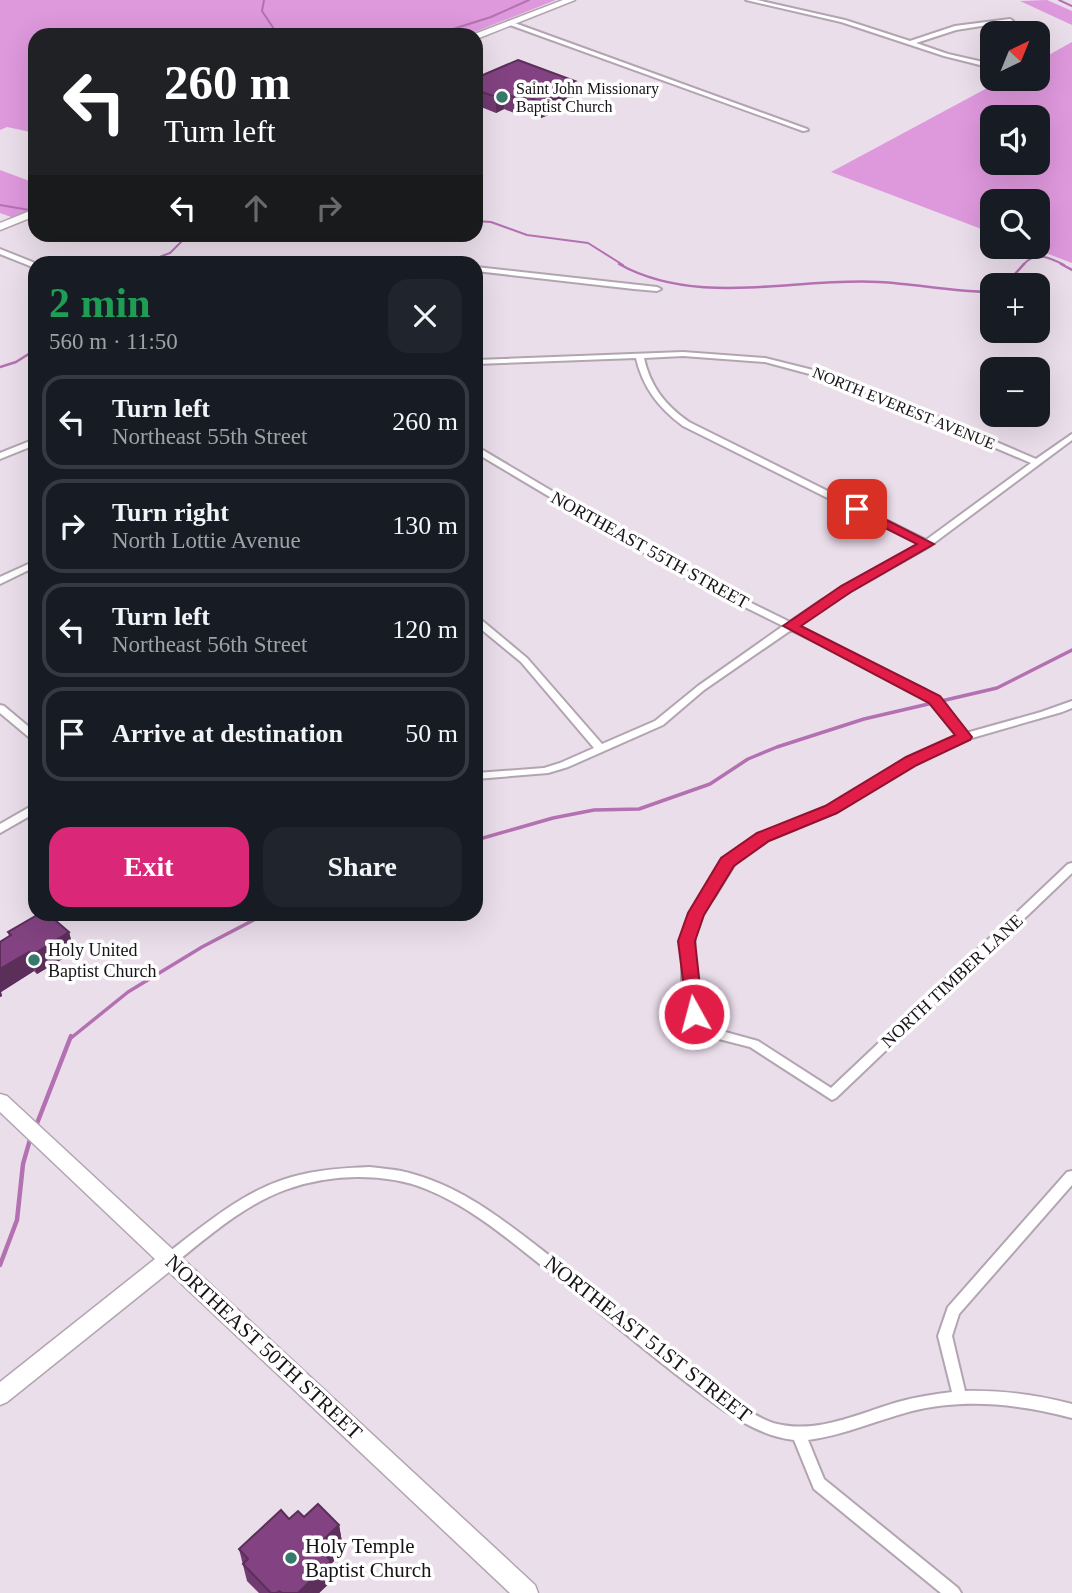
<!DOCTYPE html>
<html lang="en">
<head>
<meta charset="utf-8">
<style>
	:root { --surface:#171b24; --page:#20242c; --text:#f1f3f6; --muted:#9ea1a6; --line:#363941; --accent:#db2777 }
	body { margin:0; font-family:"Times New Roman",serif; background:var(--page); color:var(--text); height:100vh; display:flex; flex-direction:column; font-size:26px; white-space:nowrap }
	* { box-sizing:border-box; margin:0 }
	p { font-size:23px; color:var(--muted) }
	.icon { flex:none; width:38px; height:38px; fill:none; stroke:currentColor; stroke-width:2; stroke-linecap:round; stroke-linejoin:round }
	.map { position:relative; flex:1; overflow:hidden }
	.panel { position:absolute; left:28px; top:256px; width:455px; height:665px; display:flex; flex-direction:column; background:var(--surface); border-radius:21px; box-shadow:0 7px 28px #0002 }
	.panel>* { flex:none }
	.banner { position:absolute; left:28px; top:28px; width:455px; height:214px; border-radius:21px; box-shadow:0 7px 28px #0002; background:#202124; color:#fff; overflow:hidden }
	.needle { width:46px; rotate:43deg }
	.controls { position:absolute; left:980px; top:21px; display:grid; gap:14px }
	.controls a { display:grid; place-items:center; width:70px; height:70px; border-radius:14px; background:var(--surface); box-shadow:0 7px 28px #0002; font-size:35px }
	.pin { position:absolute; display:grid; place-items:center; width:60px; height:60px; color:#fff; margin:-30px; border-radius:14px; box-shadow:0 4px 10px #0006 }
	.me { position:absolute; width:77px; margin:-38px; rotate:353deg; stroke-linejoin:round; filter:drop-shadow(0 0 5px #0008) }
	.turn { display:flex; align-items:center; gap:24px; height:147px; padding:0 21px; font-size:32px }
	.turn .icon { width:91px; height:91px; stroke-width:2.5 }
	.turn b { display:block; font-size:49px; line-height:60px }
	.lanes { display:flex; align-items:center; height:66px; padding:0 21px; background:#0003; justify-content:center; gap:35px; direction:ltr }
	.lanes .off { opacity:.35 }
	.round { display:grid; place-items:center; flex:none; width:74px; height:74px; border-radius:21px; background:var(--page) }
	.summary { display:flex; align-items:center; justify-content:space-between; height:119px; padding:0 21px }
	h1 { font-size:42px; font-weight:700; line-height:52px; color:#1e9e55 }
	.button { display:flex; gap:14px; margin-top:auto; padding:14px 21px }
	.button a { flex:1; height:80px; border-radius:21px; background:var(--accent); color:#fff; font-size:28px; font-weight:700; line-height:80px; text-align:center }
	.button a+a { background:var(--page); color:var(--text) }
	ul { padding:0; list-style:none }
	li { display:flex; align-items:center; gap:21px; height:94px; margin:0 14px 10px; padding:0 7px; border:4px solid var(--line); border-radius:21px }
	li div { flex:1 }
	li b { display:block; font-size:26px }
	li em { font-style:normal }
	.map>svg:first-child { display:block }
</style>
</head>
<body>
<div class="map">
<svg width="1072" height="1593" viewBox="0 0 1072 1593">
	<rect width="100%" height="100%" fill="#ebdeeb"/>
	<!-- forest -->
	<path fill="#de98dc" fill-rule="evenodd" d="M0,0H556L467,35H35V133L7,127L0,130Z
		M1047,0L1072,11V25L1020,1Z
		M1072,42V263L1030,247H1038V201H992V233L831,172L1004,79H1038V61ZM992,117H1038V163H992Z
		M0,170L35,183V209L14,218L0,213Z"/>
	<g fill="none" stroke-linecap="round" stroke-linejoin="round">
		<!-- stream-far3 -->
		<path stroke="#b471b2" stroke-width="2" d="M264,0L262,11L278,35
			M1059,0L1072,6
			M434,35L491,17L529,0
			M0,205L35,211
			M476,221L491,222L527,235L588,243L623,265
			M163,234L187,236
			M146,262L170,253L189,234
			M1023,265C1035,251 1049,257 1064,265"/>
		<!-- stream-far2 -->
		<path stroke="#b471b2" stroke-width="2.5" d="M619,264C698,308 794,277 879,282C917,284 954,292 992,292
			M1061,264L1072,270
			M1005,285L1024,264
			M0,367L16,362L35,350"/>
		<!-- stream-far1 -->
		<path stroke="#b471b2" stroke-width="3.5" d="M476,840L553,818L594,810L639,809L710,784L748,759L777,747L864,719L997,688L1072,650
			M71,1038L128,992L202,947L265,914"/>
		<!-- stream -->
		<path stroke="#b471b2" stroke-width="4.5" d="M36,1126L71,1036
			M0,1265L17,1220L23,1164L31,1136"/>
		<defs>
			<path id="street" d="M746,0H757L845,20L910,41L955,26L1010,19L1013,21L956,30L916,43L948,54L992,64V68L944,56L841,22Z
				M509,21L807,129L808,130L803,131L507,24L506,23Z
				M0,249L35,263V268L0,254Z
				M476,267L657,287L661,289L657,291L634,289L476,271Z
				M683,352L765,358L849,379L1036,459L1072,434V440L930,546L828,604L797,626L926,690L945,704L966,733L1041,712L1072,701V708L1062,712L965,740L914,765L835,813L766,841L748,851L736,862L715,896L702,913L695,936L693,965L696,994L701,1018L706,1023L718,1030L758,1041L831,1088L1068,864L1072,863V873L836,1098L832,1100L750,1047L711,1037L697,1030L692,1023L687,1008L682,980V951L687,923L693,909L707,890L723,862L740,846L766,831L827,807L907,760L958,736L937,708L920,694L791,630L704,690L663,725L568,767L548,773L476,779V773L544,768L560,763L594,748L521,662L476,625V617L479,618L527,658L602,744L655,721L698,686L783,626L686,578L476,453V446L692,574L790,622L822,600L920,544L683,426C659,408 643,388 636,358L476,364V360ZM683,356L765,362L843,383L1031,463L926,540L689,422C665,405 650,386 644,358Z
				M35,439V445L0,459V453Z
				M35,561V567L0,584V577Z
				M0,705L4,706L35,732V740L31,739L0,713Z
				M35,804V813L0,833V824Z
				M369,1167C379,1168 390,1169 401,1171C465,1185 513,1228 564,1267C621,1312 676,1360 735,1402C747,1410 759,1418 773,1423C816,1435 857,1414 898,1402C916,1397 934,1394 952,1392L938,1336L948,1307L1067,1172L1072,1171V1185L959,1314L952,1336L965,1391C1002,1390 1037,1395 1072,1404V1418C1020,1404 965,1398 912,1411C877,1420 845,1435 808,1440L824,1479L958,1588L961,1593H941L814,1489L794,1440C768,1437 746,1425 725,1411C663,1367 605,1316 546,1269C508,1239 471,1207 426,1189C384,1172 328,1174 285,1190C244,1205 209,1236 175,1263L170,1265L165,1263L163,1259L165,1255C208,1222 250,1185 304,1174C326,1169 347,1168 369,1167Z"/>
			<path id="secondary" d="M563,0H575L479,38L472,35Z
				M35,209V216L0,230V223Z
				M0,1094L7,1096L535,1585L538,1593H510L169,1272L7,1402L0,1405V1382L155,1259L0,1112Z"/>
		</defs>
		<!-- street casing -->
		<use href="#street" stroke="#b2a5b1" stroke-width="4"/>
		<!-- secondary casing -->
		<use href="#secondary" stroke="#b2a5b1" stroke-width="3"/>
		<!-- street -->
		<use href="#street" fill="#fff" fill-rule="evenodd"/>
		<!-- secondary -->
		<use href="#secondary" fill="#fff" fill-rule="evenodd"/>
	</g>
	<!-- wall -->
	<path fill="#713a70" d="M476,78L575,81V97L558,104V111L541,118L527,112L519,115L504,109L496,113L476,105Z
		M8,932H69L74,952L37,974L34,971L1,992L2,996L0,997V942L9,936Z
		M304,1517L339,1525L342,1542L332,1551L334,1561L331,1564L334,1579L319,1593H259L247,1581L239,1549L289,1519Z"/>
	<!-- shaded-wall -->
	<path fill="#5c2f5b" d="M575,81V97L558,104V111L541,118V102L550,92Z
		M504,94V109L496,113V97Z
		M526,96L527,112L519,115V99Z
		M69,932L74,952L37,974L32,955Z
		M29,952L34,971L1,992L2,996L0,997V969Z
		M339,1525L342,1542L332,1551L334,1561L331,1564L334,1579L319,1593H298L322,1552L325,1538Z"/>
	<!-- building -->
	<path fill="#834382" stroke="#5c2f5b" stroke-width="2" d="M518,60L575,81L550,92L558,95L541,102L526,96L519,99L504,94L496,97L476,90V78Z
		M39,914H48L69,932L32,955L29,952L0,969V942L11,935L8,932Z
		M318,1504L339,1525L325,1538L331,1544L322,1552L331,1561L298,1593H282L279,1591L277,1593H271L243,1564L248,1559L239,1549L281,1510L289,1519L298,1511L304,1517Z"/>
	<!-- route -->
	<path fill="#e11d48" stroke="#92132f" stroke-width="2" d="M857,505L934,544L851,592L801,626L940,696L972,737L970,740L917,765L837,813L769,841L734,866L704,915L695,941L703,1014L701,1019H688L678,941L688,913L721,858L757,833L825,806L906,757L955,735L929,703L783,626L841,586L917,544L853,512V506Z"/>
	<!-- markers -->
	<g fill="#377a6c" stroke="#fff" stroke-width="2.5">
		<circle cx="502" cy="97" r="7"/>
		<circle cx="34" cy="960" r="7"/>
		<circle cx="291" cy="1558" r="7"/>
	</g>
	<g text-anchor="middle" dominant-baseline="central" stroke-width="7" stroke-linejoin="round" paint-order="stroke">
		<!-- far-poi labels -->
		<g font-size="16" fill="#171317" stroke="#fff" text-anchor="start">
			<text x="516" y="88">Saint John Missionary<tspan x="516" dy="18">Baptist Church</tspan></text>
		</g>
		<!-- far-street labels -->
		<g font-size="16" fill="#171317" stroke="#fff">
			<text transform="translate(904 408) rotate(22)">NORTH EVEREST AVENUE</text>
		</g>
		<!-- street labels -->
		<g font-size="18" fill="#171317" stroke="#fff">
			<text transform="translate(650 550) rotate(29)">NORTHEAST 55TH STREET</text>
			<text transform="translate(952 981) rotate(-43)">NORTH TIMBER LANE</text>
		</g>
		<!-- poi labels -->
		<g font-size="18" fill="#171317" stroke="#fff" text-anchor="start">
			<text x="48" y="950">Holy United<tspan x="48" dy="21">Baptist Church</tspan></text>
		</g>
		<!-- near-street labels -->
		<g font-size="21" fill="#171317" stroke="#fff">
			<text transform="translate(648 1339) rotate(38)">NORTHEAST 51ST STREET</text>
			<text transform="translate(264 1347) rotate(43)">NORTHEAST 50TH STREET</text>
		</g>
		<!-- near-poi labels -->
		<g font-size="21" fill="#171317" stroke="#fff" text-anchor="start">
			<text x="305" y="1546">Holy Temple<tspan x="305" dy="24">Baptist Church</tspan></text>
		</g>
	</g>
</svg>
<div class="controls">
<a><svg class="needle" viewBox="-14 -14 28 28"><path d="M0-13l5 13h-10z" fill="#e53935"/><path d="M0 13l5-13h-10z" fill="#9ea1a6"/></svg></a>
<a><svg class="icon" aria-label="sound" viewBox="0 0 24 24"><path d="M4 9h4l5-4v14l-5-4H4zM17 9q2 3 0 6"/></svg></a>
<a><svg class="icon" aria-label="search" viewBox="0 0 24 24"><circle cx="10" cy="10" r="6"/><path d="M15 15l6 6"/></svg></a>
<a>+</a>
<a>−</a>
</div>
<div class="pin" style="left:857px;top:509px;background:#d93025"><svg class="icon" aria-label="arrive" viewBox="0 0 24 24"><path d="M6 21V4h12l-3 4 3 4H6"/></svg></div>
<svg class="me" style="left:694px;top:1014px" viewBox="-20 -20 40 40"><circle r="17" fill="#e11d48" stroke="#fff" stroke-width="3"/><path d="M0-11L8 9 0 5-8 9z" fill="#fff"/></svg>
<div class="banner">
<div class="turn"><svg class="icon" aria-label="left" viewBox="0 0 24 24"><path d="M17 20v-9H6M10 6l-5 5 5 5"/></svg><div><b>260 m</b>Turn left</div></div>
<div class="lanes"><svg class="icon" aria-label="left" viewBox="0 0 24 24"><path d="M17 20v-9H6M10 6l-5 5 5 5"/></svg><svg class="icon off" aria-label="ahead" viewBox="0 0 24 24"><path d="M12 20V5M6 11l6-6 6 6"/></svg><svg class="icon off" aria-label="right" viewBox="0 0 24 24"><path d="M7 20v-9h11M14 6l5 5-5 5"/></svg></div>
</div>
<section class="panel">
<div class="summary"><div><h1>2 min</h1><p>560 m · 11:50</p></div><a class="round"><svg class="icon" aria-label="close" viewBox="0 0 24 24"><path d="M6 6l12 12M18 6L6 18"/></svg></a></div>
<ul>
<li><svg class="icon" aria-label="left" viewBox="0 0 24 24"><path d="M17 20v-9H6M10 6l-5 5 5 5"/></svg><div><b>Turn left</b><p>Northeast 55th Street</p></div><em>260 m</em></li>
<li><svg class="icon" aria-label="right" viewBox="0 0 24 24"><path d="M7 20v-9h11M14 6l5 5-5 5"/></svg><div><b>Turn right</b><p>North Lottie Avenue</p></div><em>130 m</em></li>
<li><svg class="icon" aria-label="left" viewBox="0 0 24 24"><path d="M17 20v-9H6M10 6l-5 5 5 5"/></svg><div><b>Turn left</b><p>Northeast 56th Street</p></div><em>120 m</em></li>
<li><svg class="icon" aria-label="arrive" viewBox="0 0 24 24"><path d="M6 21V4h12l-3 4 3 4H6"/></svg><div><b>Arrive at destination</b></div><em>50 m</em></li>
</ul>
<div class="button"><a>Exit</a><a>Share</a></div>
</section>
</div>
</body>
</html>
